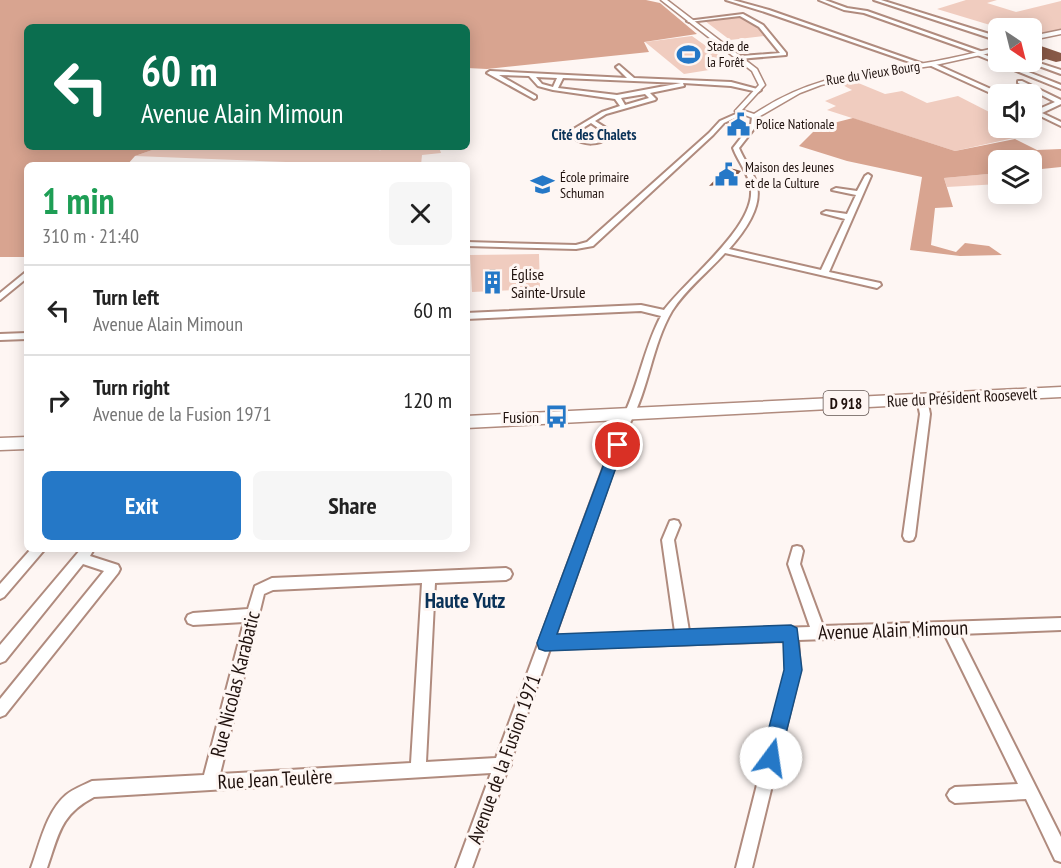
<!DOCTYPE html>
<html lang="en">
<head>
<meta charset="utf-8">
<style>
	:root { --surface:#fff; --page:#f6f6f6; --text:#222; --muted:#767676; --line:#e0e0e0; --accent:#2578c7 }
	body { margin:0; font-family:"PT Sans Narrow",sans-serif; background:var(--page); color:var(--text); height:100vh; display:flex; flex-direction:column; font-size:22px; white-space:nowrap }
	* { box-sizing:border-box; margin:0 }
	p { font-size:20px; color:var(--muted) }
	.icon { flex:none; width:33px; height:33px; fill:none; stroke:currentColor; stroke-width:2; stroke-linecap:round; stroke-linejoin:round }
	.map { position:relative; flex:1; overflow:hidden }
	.drawer { position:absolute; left:24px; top:162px; width:446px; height:390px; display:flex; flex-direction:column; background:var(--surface); border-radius:9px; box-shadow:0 3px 15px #0003 }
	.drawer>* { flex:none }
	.hud { position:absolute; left:24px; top:24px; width:446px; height:126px; border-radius:9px; box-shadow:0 3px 15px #0003; background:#0b6e4f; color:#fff; overflow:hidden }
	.needle { width:39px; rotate:145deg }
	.tools { position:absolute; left:988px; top:18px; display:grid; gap:12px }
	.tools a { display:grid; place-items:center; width:54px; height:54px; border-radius:9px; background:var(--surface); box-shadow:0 3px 15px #0003; font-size:30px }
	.pin { position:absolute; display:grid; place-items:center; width:51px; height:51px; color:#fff; margin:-26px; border:3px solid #fff; border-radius:50%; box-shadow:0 2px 6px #0007 }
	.me { position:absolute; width:66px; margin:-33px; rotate:14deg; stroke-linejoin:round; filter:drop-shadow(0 0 4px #0008) }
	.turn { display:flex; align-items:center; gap:21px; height:126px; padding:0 18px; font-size:27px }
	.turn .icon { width:78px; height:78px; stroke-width:2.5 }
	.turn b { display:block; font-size:42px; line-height:51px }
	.round { display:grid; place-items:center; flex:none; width:63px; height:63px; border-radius:9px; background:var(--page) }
	.headline { display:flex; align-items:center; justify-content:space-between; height:102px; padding:0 18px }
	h1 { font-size:36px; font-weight:600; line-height:45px; color:#1e9e55 }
	.cta { display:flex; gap:12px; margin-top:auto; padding:12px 18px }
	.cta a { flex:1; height:69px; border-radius:9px; background:var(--accent); color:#fff; font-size:24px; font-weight:600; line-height:69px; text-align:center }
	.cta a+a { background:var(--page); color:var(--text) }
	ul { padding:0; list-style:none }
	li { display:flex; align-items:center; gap:18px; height:90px; padding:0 18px; border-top:2px solid var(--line) }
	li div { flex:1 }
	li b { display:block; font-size:22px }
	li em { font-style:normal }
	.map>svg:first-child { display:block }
</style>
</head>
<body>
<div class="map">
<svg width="1061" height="868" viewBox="0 0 1061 868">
	<rect width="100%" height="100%" fill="#fef6f3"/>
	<!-- green -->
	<path fill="#f0ccbf" d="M966,0H997L987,3L1016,12L1061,1V30L1032,35V28H1000L937,9Z
		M734,16C747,17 758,25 765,36L730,40L705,21Z
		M692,36L734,66L684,74L645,42Z
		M851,80L885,94L902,91L927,103L958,96L999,117V128H1018L1031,134L955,151L827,110L836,106L825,101L852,90L837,82Z
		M161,147H378L380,151L382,147H439L441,153L422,155L421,165H362L135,156Z
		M999,173V184L947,187L944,178Z
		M539,254L540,289L472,292L470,255Z"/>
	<!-- forest -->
	<path fill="#d8a490" d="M0,0H646L660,3L697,34L644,42L649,52L487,69L467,68L466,27H27V147H161L135,156L127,165H27V257H0Z
		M853,118L955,151L1015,139L1037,150L1061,149V167L1032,170V160H999V173L944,178L953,207L935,208L931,245L956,252L965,243L989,246L1002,255L960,256L910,250L922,177L847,161L799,146L818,127Z"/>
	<!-- building -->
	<path fill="#885947" d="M1038,45L1061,53V61L1056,62L1046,59L1041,61L1032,59V47Z
		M727,167L741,171L730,183L709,186Z
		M490,269H495L501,275L502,290L485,291L484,276Z"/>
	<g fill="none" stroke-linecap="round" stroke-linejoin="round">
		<defs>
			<path id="minor" d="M726,0H733L769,10L926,65L921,66L765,12Z
				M819,0H825L847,8L867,11L983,52V54L1061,85V89L977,55V53L864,13L844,10Z
				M874,0H881L999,37V41Z
				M743,14L763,25L786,53V55L739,59L741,56L780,53L759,27L740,16L689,22L687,21Z
				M1033,61L1061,70V74L1028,62Z
				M929,63H933L1002,94L997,96L929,65Z
				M619,65L634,78L731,82L761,90L758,92L731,86L683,83L684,86L650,93L656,99L655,100L606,114L595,121L606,128L610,136C599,146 584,146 572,137V130L602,112L620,106L615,99L553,90L538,86L529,76L499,75L536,96V98L534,99L487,73L490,71L627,78L616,67ZM536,77L557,78L553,87L542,84ZM563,78L681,83L617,95L558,88ZM645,94L649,98L625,105L621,98ZM591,123L601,130L604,135L590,140L577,135L578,131Z
				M1018,81H1022L1061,100V104L1042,113L1061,122V126L1032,112L1055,102L1018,83Z
				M738,113L743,114L724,123L713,135L593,246L576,249L466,246V242L576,245L587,242L709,133L720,121Z
				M755,115L758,117L757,125L739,148C744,160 752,170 756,182C764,206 744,232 729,249L821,270L845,219L822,213L826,211L847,214L856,195L832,190L836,188L857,191L865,176L868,174L871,176L829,272L880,283L881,285L877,288L725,253C708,272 686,289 672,311C652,345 649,388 630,423L555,636L675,632L662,540L670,521L674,520L678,521L680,525L674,540L689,631L810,627L788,564L793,547L797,546L801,547L803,551L800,564L823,626L1061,618V630L959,634L1061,837V862L1055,860L1026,799L955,803L950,800L947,795L950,790L955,787L1018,784L945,635L798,640L800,670L752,868H736L786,670L785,641L550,649L510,763L511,765L507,771L472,868H456L491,773L94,797C60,815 59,834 47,868H31C40,844 46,812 66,795C73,789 84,785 92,781L204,775L244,622L193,625L188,623L186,619L188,615L193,613L248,609L255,586L272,578L506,568L510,570L512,574L510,578L506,580L435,583L426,762L496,758L620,423C638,389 643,350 661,316L641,311L466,319V313L641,305L664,310C686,280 754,228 751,190C750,175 738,162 733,148L751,125L752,117ZM422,583L411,763L220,774L264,594L273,590Z
				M27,271V278L0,300V293Z
				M27,333V339L0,340V334Z
				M922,395L927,399L930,414L915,536L913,540L909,541L905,540L903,536L920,414L917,399Z
				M31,549H45L4,597L0,599V584Z
				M81,549H94L90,556L118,565L120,569L118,573L5,715L0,717V699L104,571L83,564L5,661L0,663V645Z"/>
			<path id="tertiary" d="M661,0H667L757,69L765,85L742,110L754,114C816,73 861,74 931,62C954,58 976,52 999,47V51L931,66L860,76L821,85L800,93L755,119L735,111L759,85L752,71Z
				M1061,30V34L1032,40V36Z"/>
			<path id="primary" d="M1061,387V397L466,428V416Z
				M27,437V449L0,450V438Z"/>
		</defs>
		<!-- minor casing -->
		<use href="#minor" stroke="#b08b7e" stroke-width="4"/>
		<!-- tertiary casing -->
		<use href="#tertiary" stroke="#b08b7e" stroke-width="3"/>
		<!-- primary casing -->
		<use href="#primary" stroke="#b08b7e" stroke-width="3"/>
		<!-- minor -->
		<use href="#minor" fill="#fff" fill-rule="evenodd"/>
		<!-- tertiary -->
		<use href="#tertiary" fill="#fff" fill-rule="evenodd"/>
		<!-- primary -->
		<use href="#primary" fill="#fff" fill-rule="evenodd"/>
	</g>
	<!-- route -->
	<path fill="#2578c7" stroke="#184e81" stroke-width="1.5" d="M618,439L624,445L557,634L791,625L797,628L802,670L778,765L771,768L764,765L761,758L784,670L783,642L545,651L539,649L537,643L611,445Z"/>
	<!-- icons -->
	<defs>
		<symbol id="stadium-bare" viewBox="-9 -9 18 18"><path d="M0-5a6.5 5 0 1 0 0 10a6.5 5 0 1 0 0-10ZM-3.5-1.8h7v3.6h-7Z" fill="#2578c7" stroke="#fef6f3" stroke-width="2.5" paint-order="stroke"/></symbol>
		<symbol id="civic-bare" viewBox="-9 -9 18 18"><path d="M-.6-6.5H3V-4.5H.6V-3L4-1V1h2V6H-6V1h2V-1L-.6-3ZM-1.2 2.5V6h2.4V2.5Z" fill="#2578c7" stroke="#fef6f3" stroke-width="2.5" paint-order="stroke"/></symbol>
		<symbol id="school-bare" viewBox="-9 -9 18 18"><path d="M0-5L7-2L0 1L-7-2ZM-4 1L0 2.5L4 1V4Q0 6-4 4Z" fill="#2578c7" stroke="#fef6f3" stroke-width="2.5" paint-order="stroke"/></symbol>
		<symbol id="building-bare" viewBox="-9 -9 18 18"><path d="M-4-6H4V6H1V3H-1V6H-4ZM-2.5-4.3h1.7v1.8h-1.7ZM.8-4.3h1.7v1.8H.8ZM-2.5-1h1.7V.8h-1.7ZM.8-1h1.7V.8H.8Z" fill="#2578c7" stroke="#fef6f3" stroke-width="2.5" paint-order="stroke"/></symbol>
		<symbol id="bus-bare" viewBox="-9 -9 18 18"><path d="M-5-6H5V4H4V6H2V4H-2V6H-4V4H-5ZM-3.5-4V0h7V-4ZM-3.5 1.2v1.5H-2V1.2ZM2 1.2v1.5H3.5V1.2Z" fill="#2578c7" stroke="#fef6f3" stroke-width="2.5" paint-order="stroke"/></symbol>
	</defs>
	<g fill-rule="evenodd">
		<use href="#stadium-bare" x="672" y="38" width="33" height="33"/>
		<use href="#civic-bare" x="722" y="108" width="33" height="33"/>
		<use href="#civic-bare" x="710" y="158" width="33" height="33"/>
		<use href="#school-bare" x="526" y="168" width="33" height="33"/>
		<use href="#building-bare" x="476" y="266" width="33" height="33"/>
		<use href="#bus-bare" x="540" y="400" width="33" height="33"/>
	</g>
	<g text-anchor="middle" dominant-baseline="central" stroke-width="6" stroke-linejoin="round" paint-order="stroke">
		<!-- far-poi labels -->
		<g font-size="14" fill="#1f110d" stroke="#fef6f3" text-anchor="start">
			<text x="707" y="46">Stade de<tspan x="707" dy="16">la Forêt</tspan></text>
			<text x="756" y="124">Police Nationale</text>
			<text x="745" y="167">Maison des Jeunes<tspan x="745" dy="16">et de la Culture</tspan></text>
			<text x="560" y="177">École primaire<tspan x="560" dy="16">Schuman</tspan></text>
		</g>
		<!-- far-street labels -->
		<g font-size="14" fill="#1f110d" stroke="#fef6f3">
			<text transform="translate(873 73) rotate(-9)">Rue du Vieux Bourg</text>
		</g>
		<!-- far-neighbourhood labels -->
		<g font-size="15" font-weight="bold" fill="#0a3258" stroke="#fef6f3">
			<text x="594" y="134">Cité des Chalets</text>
		</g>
		<!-- shield labels -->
		<rect fill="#fef6f3" stroke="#625652" stroke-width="1.5" x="823.5" y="391" width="45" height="24" rx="4.5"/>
		<g font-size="15" font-weight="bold" fill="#1f110d">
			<text x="846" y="403">D 918</text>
		</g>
		<!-- poi labels -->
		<g font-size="16" fill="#1f110d" stroke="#fef6f3" text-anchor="start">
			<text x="511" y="274">Église<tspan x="511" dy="18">Sainte-Ursule</tspan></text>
			<text x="539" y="417" text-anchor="end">Fusion</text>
		</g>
		<!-- street labels -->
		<g font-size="16" fill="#1f110d" stroke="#fef6f3">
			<text transform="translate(962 397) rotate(-3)">Rue du Président Roosevelt</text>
		</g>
		<!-- near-street labels -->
		<g font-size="20" fill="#1f110d" stroke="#fef6f3">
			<text transform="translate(893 630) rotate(-2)">Avenue Alain Mimoun</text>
			<text transform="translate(235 684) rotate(-76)">Rue Nicolas Karabatic</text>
			<text transform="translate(504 759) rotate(-70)">Avenue de la Fusion 1971</text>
			<text transform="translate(275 779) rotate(-3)">Rue Jean Teulère</text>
		</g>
		<!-- near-neighbourhood labels -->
		<g font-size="21" font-weight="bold" fill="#0a3258" stroke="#fef6f3">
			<text x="465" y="600">Haute Yutz</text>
		</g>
	</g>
</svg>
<div class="tools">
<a><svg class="needle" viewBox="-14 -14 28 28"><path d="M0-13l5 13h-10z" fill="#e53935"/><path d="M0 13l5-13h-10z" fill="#767676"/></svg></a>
<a><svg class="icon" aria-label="sound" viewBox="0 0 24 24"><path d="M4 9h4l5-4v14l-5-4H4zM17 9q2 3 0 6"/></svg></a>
<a><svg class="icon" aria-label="layers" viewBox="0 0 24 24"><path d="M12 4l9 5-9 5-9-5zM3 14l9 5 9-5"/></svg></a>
</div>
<div class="pin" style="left:618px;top:445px;background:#d93025"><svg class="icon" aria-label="arrive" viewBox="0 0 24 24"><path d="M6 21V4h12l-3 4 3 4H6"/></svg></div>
<svg class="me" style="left:771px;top:758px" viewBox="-20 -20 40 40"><circle r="19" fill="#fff"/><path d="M0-13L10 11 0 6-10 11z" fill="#2578c7"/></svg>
<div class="hud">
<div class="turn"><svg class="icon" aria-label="left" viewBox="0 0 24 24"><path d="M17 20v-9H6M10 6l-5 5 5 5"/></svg><div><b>60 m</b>Avenue Alain Mimoun</div></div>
</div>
<section class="drawer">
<div class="headline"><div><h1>1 min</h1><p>310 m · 21:40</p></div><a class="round"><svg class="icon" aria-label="close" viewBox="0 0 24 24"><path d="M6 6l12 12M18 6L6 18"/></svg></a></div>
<ul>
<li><svg class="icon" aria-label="left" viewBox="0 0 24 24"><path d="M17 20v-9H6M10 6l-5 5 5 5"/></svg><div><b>Turn left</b><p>Avenue Alain Mimoun</p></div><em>60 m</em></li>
<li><svg class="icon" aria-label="right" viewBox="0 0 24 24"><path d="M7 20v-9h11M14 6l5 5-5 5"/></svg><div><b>Turn right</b><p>Avenue de la Fusion 1971</p></div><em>120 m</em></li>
</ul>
<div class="cta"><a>Exit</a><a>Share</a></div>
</section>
</div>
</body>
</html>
